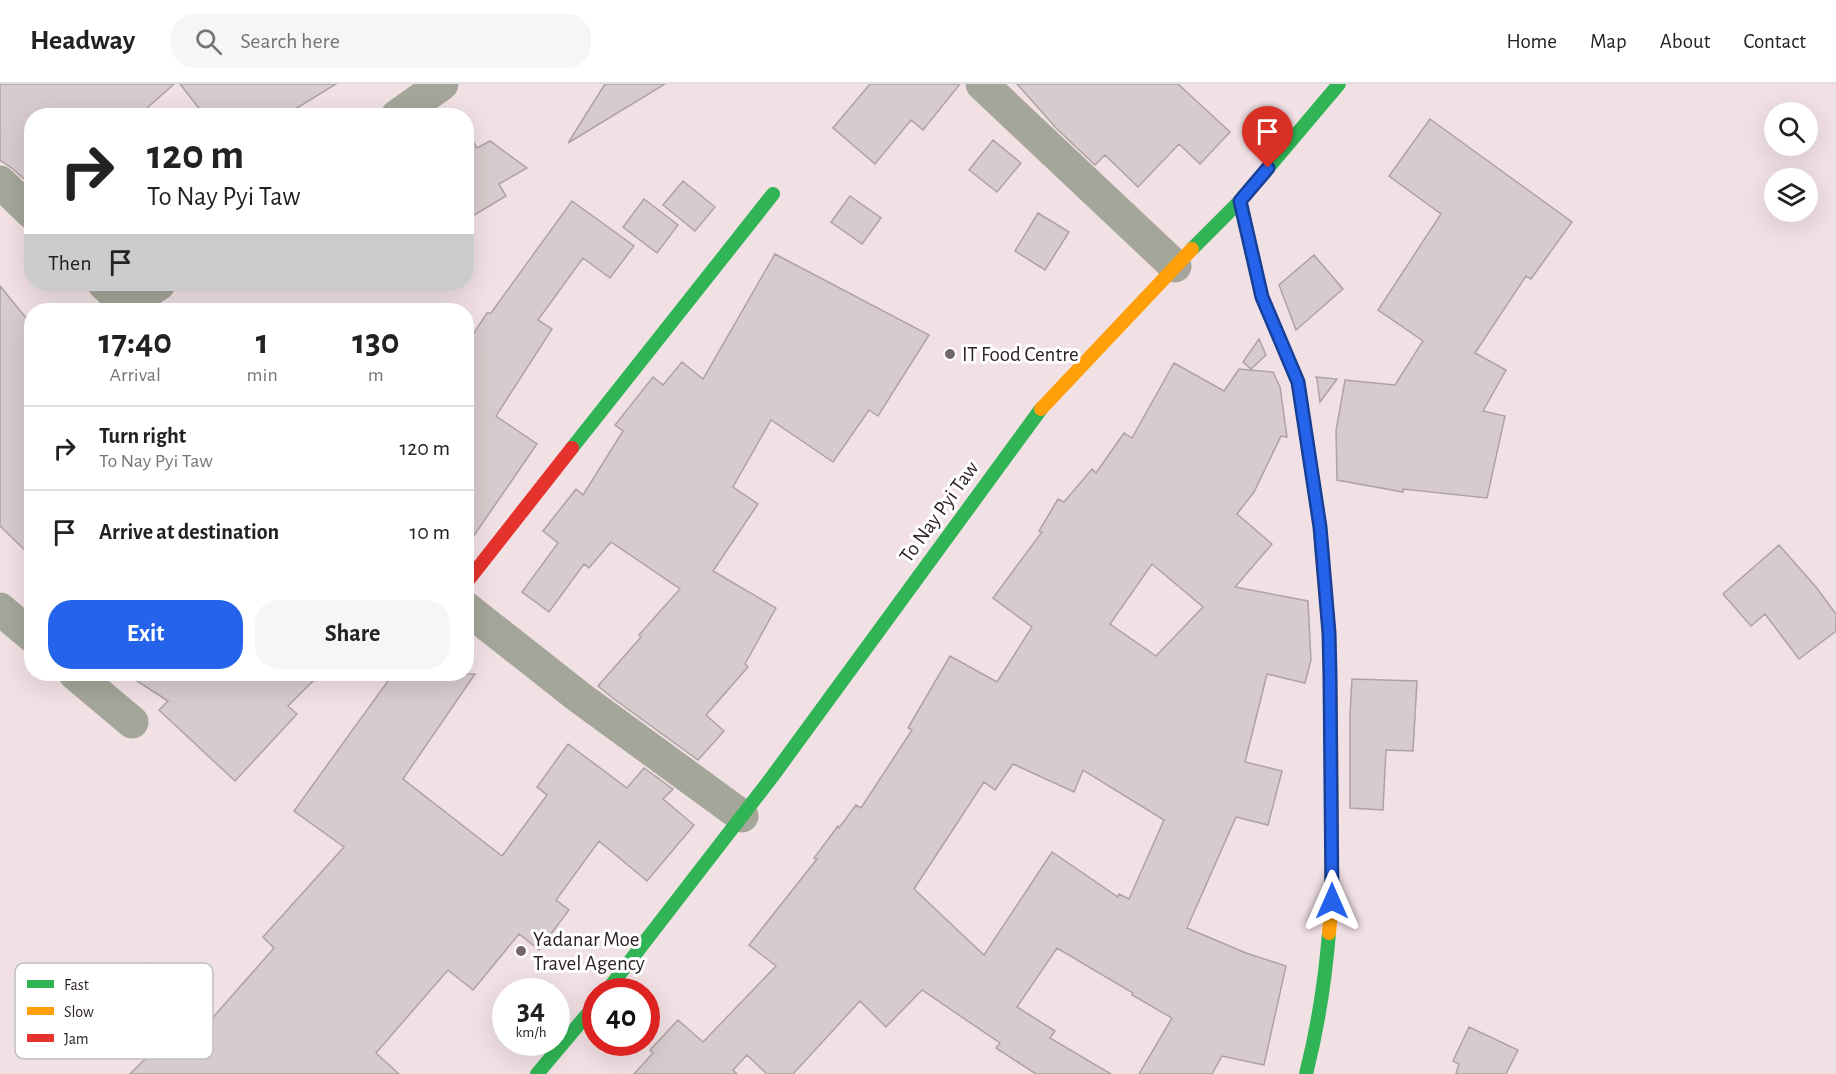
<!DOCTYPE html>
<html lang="en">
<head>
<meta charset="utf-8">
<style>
	:root { --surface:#fff; --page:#f6f6f6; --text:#222; --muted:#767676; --line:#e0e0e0; --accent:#2563eb }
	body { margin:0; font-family:"Alegreya Sans",sans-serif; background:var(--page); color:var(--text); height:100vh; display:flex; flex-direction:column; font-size:22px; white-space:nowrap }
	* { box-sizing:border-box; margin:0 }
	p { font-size:20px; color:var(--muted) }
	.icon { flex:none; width:33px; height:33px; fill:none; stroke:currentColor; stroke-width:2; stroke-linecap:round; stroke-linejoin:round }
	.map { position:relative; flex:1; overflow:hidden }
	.details { position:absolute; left:24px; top:219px; width:450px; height:378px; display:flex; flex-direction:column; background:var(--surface); border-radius:24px; box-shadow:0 6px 24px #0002 }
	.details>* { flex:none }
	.top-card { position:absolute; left:24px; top:24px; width:450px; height:183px; border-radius:24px; box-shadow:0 6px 24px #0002; background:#fff; color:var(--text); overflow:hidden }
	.controls { position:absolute; left:1764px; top:18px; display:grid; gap:12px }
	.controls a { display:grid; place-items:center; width:54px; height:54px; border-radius:50%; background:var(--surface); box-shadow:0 6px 24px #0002; font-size:30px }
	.speed { position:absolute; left:492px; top:894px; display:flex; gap:12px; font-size:30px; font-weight:700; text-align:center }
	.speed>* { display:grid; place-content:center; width:78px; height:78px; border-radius:50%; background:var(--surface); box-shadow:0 6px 24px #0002; line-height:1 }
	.speed small { font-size:15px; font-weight:400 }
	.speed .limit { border:9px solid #d22; background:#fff; color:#111 }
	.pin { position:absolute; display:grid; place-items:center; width:51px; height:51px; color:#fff; margin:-62px -26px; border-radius:50% 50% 50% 0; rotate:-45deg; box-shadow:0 0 6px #0007 }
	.pin .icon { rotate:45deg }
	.me { position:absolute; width:66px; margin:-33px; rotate:0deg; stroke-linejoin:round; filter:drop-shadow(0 0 4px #0008) }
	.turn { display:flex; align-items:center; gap:21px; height:126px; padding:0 24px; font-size:27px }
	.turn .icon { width:78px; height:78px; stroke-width:2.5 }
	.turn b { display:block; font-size:42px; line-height:51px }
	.then { display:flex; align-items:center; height:57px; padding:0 24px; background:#0003; gap:12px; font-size:22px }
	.eta { display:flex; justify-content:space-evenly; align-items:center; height:102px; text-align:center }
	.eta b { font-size:36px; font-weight:600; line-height:42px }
	.cta { display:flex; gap:12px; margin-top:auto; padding:12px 24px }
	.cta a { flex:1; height:69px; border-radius:24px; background:var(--accent); color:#fff; font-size:24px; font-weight:600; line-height:69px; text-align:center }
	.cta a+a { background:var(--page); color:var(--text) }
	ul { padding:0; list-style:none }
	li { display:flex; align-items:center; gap:18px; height:84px; padding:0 24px; border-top:2px solid var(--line) }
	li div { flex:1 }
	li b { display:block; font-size:22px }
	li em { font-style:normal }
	header { display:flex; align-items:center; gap:36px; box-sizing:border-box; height:84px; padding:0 30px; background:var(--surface); border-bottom:2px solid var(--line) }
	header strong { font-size:28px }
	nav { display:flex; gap:33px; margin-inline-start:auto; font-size:21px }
	.search { width:420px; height:54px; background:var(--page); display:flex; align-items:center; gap:15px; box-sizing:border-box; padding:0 21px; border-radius:24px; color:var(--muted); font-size:22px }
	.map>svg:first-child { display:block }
</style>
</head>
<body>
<header>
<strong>Headway</strong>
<div class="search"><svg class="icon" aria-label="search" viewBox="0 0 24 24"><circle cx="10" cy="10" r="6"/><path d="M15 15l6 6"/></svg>Search here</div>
<nav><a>Home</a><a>Map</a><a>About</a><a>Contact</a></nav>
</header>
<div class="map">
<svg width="1836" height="990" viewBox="0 0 1836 990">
	<rect width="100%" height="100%" fill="#f2e1e4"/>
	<!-- building -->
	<path fill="#d8cbcd" stroke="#aea2a4" stroke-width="1.5" fill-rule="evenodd" d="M0,0H174L138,32H32V102L13,85L0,76Z
		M180,0H336L284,32H205Z
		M605,0H665L568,59Z
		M870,0H960L923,46L911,36L875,80L833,44Z
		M1017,0H1178L1230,48L1200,80L1179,60L1138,103L1105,71L1095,81L1057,45Z
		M1430,35L1572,138L1531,195L1526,192L1475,269L1506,286L1483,327L1505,332L1487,414L1403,405V408L1337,396L1336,347L1345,296L1395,301L1423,257L1378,226L1441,130L1389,92Z
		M466,46L477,64L490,57L527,84L499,100L506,112L466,136Z
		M993,56L1021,79L997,108L969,86Z
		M683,97L715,123L695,147L663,121Z
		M850,112L881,134L862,160L831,138Z
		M644,115L678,141L657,169L623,143Z
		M572,117L634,162L610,194L583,174L538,236L552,245L496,332L537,360L466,463V261L487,229H491Z
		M1038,129L1069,148L1045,186L1015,167Z
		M775,170L929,251L878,332L869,326L833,378L771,336L733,403L758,420L713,487L776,524L745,580L748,583L706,631L724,647L698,676L614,615L598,602L641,553L639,551L680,505L611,458L589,484L584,480L549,528L522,508L558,459L543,447L576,405L583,411L623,347L615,341L653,293L663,301L682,278L703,295Z
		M1314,171L1343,205L1296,246L1279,201Z
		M0,202L32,241V473L0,442Z
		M1259,255L1266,271L1251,285L1243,278Z
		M1174,279L1224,307L1239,285L1273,288L1280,303L1287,353L1281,352L1254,408L1237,430L1272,460L1235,503L1308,517L1311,576L1305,599L1267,590L1245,678L1282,687L1268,741L1236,733L1187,844L1246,869L1286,882L1264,981L1222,972L1212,990H1139L1172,934L1132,911L1133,909L1057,864L1017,923L1055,947L1050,954L1111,990H1036L996,964L1000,959L922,906L886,943L860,917L793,990H767L747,971L733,986L737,990H634L653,969L650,966L678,936L703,958L776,882L749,861L817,775L814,774L838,742L839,744L856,721L861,724L912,646L908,644L950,572L997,598L1032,543L993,514L1042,448L1039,447L1058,415L1064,418L1092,385L1096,389L1124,349L1132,354ZM1152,480L1203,523L1156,572L1110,540ZM1013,680L1074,708L1083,686L1164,736L1129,815L1119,810L1118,813L1052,768L984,871L914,805L984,698L995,706Z
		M1316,293L1337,295L1320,318L1317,295Z
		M1779,461L1816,503L1836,530V547L1799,575L1765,530L1751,542L1723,510Z
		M126,590H320L288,622L297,630L235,697L159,626L168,617Z
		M393,590H475L403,695L502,772L547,711L537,703L568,660L627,704L644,684L673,705L663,715L694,741L647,797L599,757L556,816L569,826L539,866L519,850L473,906L448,886L376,969L399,990H130L145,975L98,933L145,879L209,938L274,864L263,853L344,763L294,727Z
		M1352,595L1417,597L1413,667L1386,666L1383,726L1350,724V630Z
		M1469,943L1518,966L1506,990H1456L1459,980L1453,977Z"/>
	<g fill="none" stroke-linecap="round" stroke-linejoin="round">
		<!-- street -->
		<path stroke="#a4a699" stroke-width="33" d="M982,0L1175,182
			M397,32L442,0
			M0,98L32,129
			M104,200L132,226
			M127,222L159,200
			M466,524L579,613L742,732
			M0,525L32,552
			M75,590L132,638"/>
		<!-- fast -->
		<path stroke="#30b455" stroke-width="14" d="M1240,117L1262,213L1298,298L1320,443L1322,471
			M1192,165L1240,117L1339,0
			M572,364L773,110
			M606,908L772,693L1041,325
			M537,990L596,920
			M1306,990C1318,943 1325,897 1329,849"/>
		<!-- slow -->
		<path stroke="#ff9f0a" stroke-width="14" d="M1041,325L1192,165
			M1322,471L1329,549L1331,634L1332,817L1329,849"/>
		<!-- jam -->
		<path stroke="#e5322d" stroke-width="14" d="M466,499L572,364"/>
	</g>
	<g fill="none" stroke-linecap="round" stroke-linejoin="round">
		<defs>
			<path id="route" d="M1268,84L1240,117L1262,213L1298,298L1320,443L1329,549L1330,592L1332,817"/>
		</defs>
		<!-- route casing -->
		<use href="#route" stroke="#184099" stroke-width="15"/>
		<!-- route -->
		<use href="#route" stroke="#2563eb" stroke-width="10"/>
	</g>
	<!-- markers -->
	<g fill="#736668" stroke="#fff" stroke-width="2">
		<circle cx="950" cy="270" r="6"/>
		<circle cx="521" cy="867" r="6"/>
	</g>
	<g text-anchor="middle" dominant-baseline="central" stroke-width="6" stroke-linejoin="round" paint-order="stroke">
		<!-- poi labels -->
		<g font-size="21" fill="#2e2425" stroke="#fff" text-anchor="start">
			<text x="962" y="270">IT Food Centre</text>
			<text x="533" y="855">Yadanar Moe<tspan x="533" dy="24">Travel Agency</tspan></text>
		</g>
		<!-- street labels -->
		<g font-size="21" fill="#2e2425" stroke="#fff">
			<text transform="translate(939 428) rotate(-54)">To Nay Pyi Taw</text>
		</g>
	</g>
	<!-- legend -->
	<rect x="15" y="879" width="198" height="96" rx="9" fill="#fff" stroke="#c0bdbe" stroke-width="1.5"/>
	<rect x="27" y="896" width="27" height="8" fill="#30b455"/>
	<rect x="27" y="923" width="27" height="8" fill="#ff9f0a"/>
	<rect x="27" y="950" width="27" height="8" fill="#e5322d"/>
	<g font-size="16" fill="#2e2425">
		<text x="64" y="906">Fast</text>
		<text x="64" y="933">Slow</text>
		<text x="64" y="960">Jam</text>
	</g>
</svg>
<div class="controls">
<a><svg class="icon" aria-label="search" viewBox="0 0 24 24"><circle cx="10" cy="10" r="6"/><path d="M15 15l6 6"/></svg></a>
<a><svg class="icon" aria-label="layers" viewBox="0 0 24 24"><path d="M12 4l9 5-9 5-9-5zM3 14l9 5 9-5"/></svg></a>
</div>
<div class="speed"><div>34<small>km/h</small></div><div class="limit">40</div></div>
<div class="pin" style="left:1268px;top:84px;background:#d93025"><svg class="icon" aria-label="arrive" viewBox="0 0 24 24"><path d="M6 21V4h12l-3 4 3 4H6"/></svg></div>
<svg class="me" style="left:1332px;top:817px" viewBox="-20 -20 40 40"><path d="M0-17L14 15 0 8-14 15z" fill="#2563eb" stroke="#fff" stroke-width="4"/></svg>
<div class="top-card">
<div class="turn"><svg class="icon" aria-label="right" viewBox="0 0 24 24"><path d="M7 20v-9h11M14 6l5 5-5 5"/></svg><div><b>120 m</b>To Nay Pyi Taw</div></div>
<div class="then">Then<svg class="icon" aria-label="arrive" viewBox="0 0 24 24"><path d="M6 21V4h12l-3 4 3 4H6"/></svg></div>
</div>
<section class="details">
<div class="eta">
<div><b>17:40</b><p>Arrival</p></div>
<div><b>1</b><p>min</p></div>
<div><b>130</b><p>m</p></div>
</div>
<ul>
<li><svg class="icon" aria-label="right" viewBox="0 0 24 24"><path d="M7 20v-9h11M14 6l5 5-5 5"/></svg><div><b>Turn right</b><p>To Nay Pyi Taw</p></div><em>120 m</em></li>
<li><svg class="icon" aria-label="arrive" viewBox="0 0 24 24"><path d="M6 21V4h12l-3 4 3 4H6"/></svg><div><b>Arrive at destination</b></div><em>10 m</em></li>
</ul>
<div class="cta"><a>Exit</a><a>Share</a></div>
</section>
</div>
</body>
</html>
